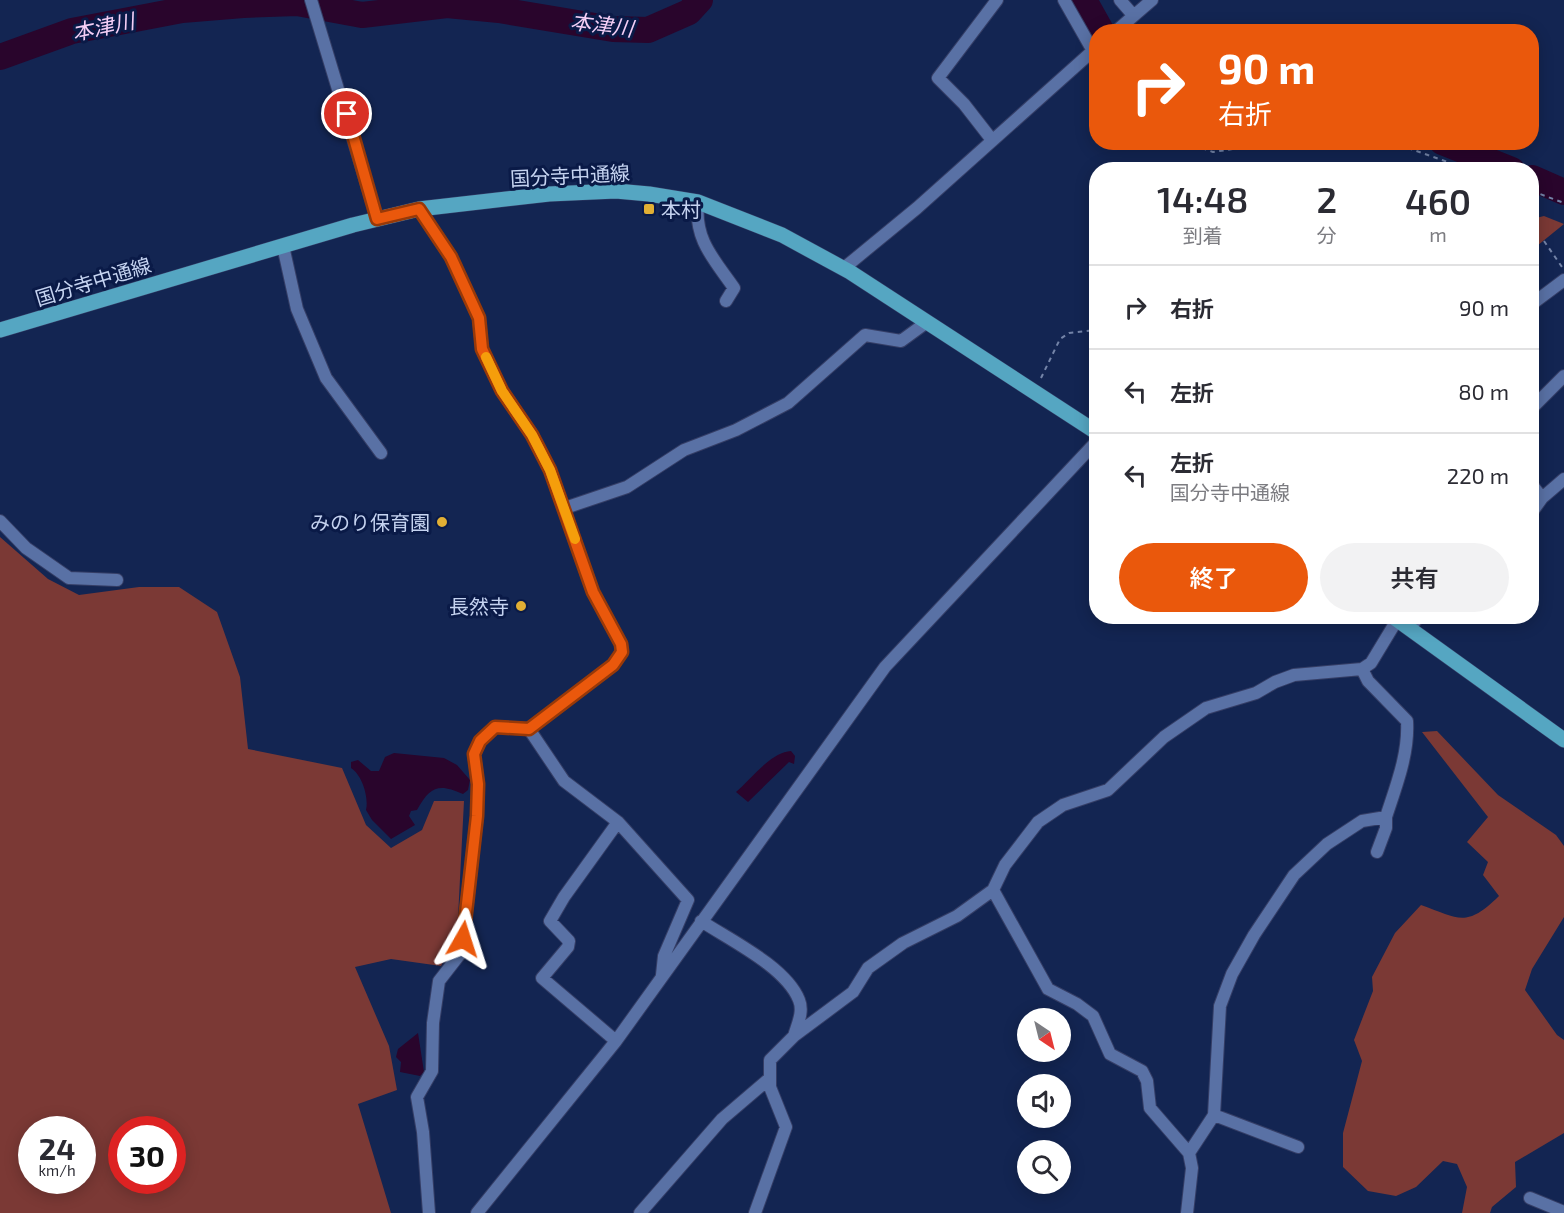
<!DOCTYPE html>
<html lang="ja">
<head>
<meta charset="utf-8">
<style>
	:root { --surface:#fff; --page:#f2f2f3; --text:#2b2b33; --muted:#7c7c81; --line:#e1e1e2; --accent:#ea580c }
	body { margin:0; font-family:"Exo 2","Noto Sans JP",sans-serif; background:var(--page); color:var(--text); height:100vh; display:flex; flex-direction:column; font-size:22px; white-space:nowrap }
	* { box-sizing:border-box; margin:0 }
	p { font-size:20px; color:var(--muted) }
	.icon { flex:none; width:33px; height:33px; fill:none; stroke:currentColor; stroke-width:2; stroke-linecap:round; stroke-linejoin:round }
	.map { position:relative; flex:1; overflow:hidden }
	.sheet { position:absolute; left:1089px; top:162px; width:450px; height:462px; display:flex; flex-direction:column; background:var(--surface); border-radius:24px; box-shadow:0 3px 15px #0003 }
	.sheet>* { flex:none }
	.hud { position:absolute; left:1089px; top:24px; width:450px; height:126px; border-radius:24px; box-shadow:0 3px 15px #0003; background:#ea580c; color:#fff; overflow:hidden }
	.needle { width:39px; rotate:145deg }
	.buttons { position:absolute; left:1017px; top:1008px; display:grid; gap:12px }
	.buttons a { display:grid; place-items:center; width:54px; height:54px; border-radius:50%; background:var(--surface); box-shadow:0 3px 15px #0003; font-size:30px }
	.speed { position:absolute; left:18px; top:1116px; display:flex; gap:12px; font-size:30px; font-weight:700; text-align:center }
	.speed>* { display:grid; place-content:center; width:78px; height:78px; border-radius:50%; background:var(--surface); box-shadow:0 3px 15px #0003; line-height:1 }
	.speed small { font-size:15px; font-weight:400 }
	.speed .limit { border:9px solid #d22; background:#fff; color:#111 }
	.pin { position:absolute; display:grid; place-items:center; width:51px; height:51px; color:#fff; margin:-26px; border:3px solid #fff; border-radius:50%; box-shadow:0 2px 6px #0007 }
	.me { position:absolute; width:66px; margin:-33px; rotate:6deg; stroke-linejoin:round; filter:drop-shadow(0 0 4px #0008) }
	.turn { display:flex; align-items:center; gap:21px; height:126px; padding:0 30px; font-size:27px }
	.turn .icon { width:78px; height:78px; stroke-width:2.5 }
	.turn b { display:block; font-size:42px; line-height:51px }
	.eta { display:flex; justify-content:space-evenly; align-items:center; height:102px; text-align:center }
	.eta b { font-size:36px; font-weight:600; line-height:42px }
	.primary-button { display:flex; gap:12px; margin-top:auto; padding:12px 30px }
	.primary-button a { flex:1; height:69px; border-radius:36px; background:var(--accent); color:#fff; font-size:24px; font-weight:600; line-height:69px; text-align:center }
	.primary-button a+a { background:var(--page); color:var(--text) }
	ul { padding:0; list-style:none }
	li { display:flex; align-items:center; gap:18px; height:84px; padding:0 30px; border-top:2px solid var(--line) }
	li div { flex:1 }
	li b { display:block; font-size:22px }
	li em { font-style:normal }
	.map>svg:first-child { display:block }
</style>
</head>
<body>
<div class="map">
<svg width="1564" height="1213" viewBox="0 0 1564 1213">
	<rect width="100%" height="100%" fill="#132552"/>
	<!-- green -->
	<path fill="#7b3935" fill-rule="evenodd" d="M1544,216L1564,224L1532,250V219Z
		M0,537L48,579L79,595L139,587H179L217,612L240,677L248,749L342,768L366,825L391,848L422,830L434,801H464L457,937L441,966L391,959L355,967L389,1046L397,1090L358,1104L391,1213H0ZM32,1130H82V1180H32ZM122,1130H172V1180H122Z
		M1437,731L1498,795L1556,835L1564,846V917L1532,969L1525,990L1557,1035L1564,1040V1133L1515,1162L1516,1187L1492,1207L1490,1213H1462L1467,1187L1457,1164L1443,1161L1416,1187L1396,1196L1368,1191L1343,1167V1133L1362,1061L1354,1040L1373,991L1372,977L1395,933L1421,905C1460,919 1466,928 1499,896L1483,875L1488,862L1467,842L1488,817L1422,732Z"/>
	<!-- water -->
	<path fill="#29052c" d="M791,751L795,756L794,764L789,762L748,802L736,792C751,779 771,752 791,751Z
		M394,753L444,758L457,765L470,780L468,790L463,794C439,783 430,786 417,810L411,811L409,816L415,825L391,839L372,820L366,810C369,797 362,775 351,768V762L358,760L371,771H379L385,757Z
		M418,1033L424,1072L420,1076L400,1072L401,1062L396,1057L398,1049Z"/>
	<g fill="none" stroke-linecap="round" stroke-linejoin="round">
		<!-- river -->
		<path stroke="#29052c" stroke-width="26" d="M1084,0L1102,32
			M0,57L72,31L182,10L243,5L297,3L362,15L447,5L499,10L613,29L648,30L689,12L700,0
			M1442,142L1512,170
			M1532,178L1564,192"/>
		<defs>
			<path id="minor" d="M311,0L377,218
				M1064,0L1093,51
				M1120,0L1133,15
				M1115,32L1152,0
				M992,140L964,104L938,78L997,0
				M698,202C694,240 714,259 734,288L726,301
				M419,209L451,257L479,318L482,349L502,391L532,435L550,470L593,592L621,644L622,652L613,665L529,729L564,781L618,822L688,900L664,956L662,975
				M283,246L297,309L326,378L381,453
				M844,268L917,208L1096,48
				M1532,304L1564,280
				M1532,408L1564,376
				M1532,485L1542,498L1532,512
				M1542,498L1564,479
				M565,508L627,487L684,450L736,430L788,403L865,335L901,341L927,322
				M0,521L26,548L69,578L117,580
				M1410,628L1419,616
				M1362,669L1368,681L1407,721C1409,754 1396,786 1386,817
				M701,921C730,940 786,967 799,1000C804,1012 797,1025 794,1036
				M616,1041L542,978L568,947L569,941L550,921L564,897L618,822
				M1214,1115L1298,1147
				M1189,1153L1214,1115L1220,1006L1232,974L1254,935L1294,875L1327,844L1362,821L1386,817V828L1377,852
				M1530,1198L1564,1212
				M429,1213L423,1132L417,1097L432,1071L433,1023L439,981L460,954L463,939L477,816L478,784L474,754L480,741L495,727L529,729
				M477,1213L616,1041L885,667L1096,442
				M640,1213L722,1119L770,1078
				M755,1213L786,1127L770,1087V1060L794,1036L853,992L868,968L903,943L957,916L993,890
				M1187,1213L1192,1168L1189,1153L1150,1108L1147,1081L1142,1071L1110,1054L1093,1016L1077,1004L1048,989L993,890L1005,865L1038,822L1063,805L1108,790L1164,737L1206,708L1256,693L1275,682L1294,675L1362,669L1371,663L1397,620"/>
			<path id="primary" d="M0,330L353,225L419,209L549,194L616,191L649,194L698,202L782,235L850,272L1096,432
				M1392,616L1564,740"/>
		</defs>
		<!-- minor casing -->
		<use href="#minor" stroke="#353e66" stroke-width="14"/>
		<!-- primary casing -->
		<use href="#primary" stroke="#353e66" stroke-width="16"/>
		<!-- path -->
		<path stroke="#7484a8" stroke-width="2" stroke-dasharray="4.5 4.5" stroke-linecap="butt" d="M1185,142L1213,152L1280,142
			M1391,142L1470,170
			M1532,191L1564,203
			M1544,241L1562,267
			M1041,378L1060,339L1069,333L1096,330"/>
		<!-- minor -->
		<use href="#minor" stroke="#5971a5" stroke-width="12"/>
		<!-- primary -->
		<use href="#primary" stroke="#55a6c2" stroke-width="15"/>
	</g>
	<g fill="none" stroke-linecap="round" stroke-linejoin="round">
		<defs>
			<path id="route" d="M347,114L377,219L419,209L451,257L479,318L482,349L502,391L532,435L550,470L593,592L621,644L622,652L613,665L529,729L495,727L480,741L474,754L478,784L477,816L463,939"/>
		</defs>
		<!-- route casing -->
		<use href="#route" stroke="#983908" stroke-width="15"/>
		<!-- route -->
		<use href="#route" stroke="#ea580c" stroke-width="10"/>
		<!-- slow -->
		<path stroke="#f59e0b" stroke-width="10" d="M486,357L502,391L532,435L550,470L575,539"/>
	</g>
	<!-- markers -->
	<g fill="#e1af34" stroke="#0a1a47" stroke-width="2">
		<rect x="643" y="203" width="12" height="12" rx="3"/>
		<circle cx="442" cy="522" r="6"/>
		<circle cx="521" cy="606" r="6"/>
	</g>
	<g text-anchor="middle" dominant-baseline="central" stroke-width="6" stroke-linejoin="round" paint-order="stroke">
		<!-- street labels -->
		<g font-size="20" fill="#c5d3f0" stroke="#0a1a47">
			<text transform="translate(570 175) rotate(-3)">国分寺中通線</text>
			<text transform="translate(93 281) rotate(-17)">国分寺中通線</text>
		</g>
		<!-- poi labels -->
		<g font-size="20" fill="#c5d3f0" stroke="#0a1a47" text-anchor="end">
			<text x="661" y="209" text-anchor="start">本村</text>
			<text x="430" y="522">みのり保育園</text>
			<text x="509" y="606">長然寺</text>
		</g>
		<!-- water labels -->
		<g font-size="21" font-style="italic" fill="#f5cff6" stroke="#0a1a47">
			<text transform="translate(602 24) rotate(7)">本津川</text>
			<text transform="translate(103 26) rotate(-12)">本津川</text>
		</g>
	</g>
</svg>
<div class="buttons">
<a><svg class="needle" viewBox="-14 -14 28 28"><path d="M0-13l5 13h-10z" fill="#e53935"/><path d="M0 13l5-13h-10z" fill="#7c7c81"/></svg></a>
<a><svg class="icon" aria-label="sound" viewBox="0 0 24 24"><path d="M4 9h4l5-4v14l-5-4H4zM17 9q2 3 0 6"/></svg></a>
<a><svg class="icon" aria-label="search" viewBox="0 0 24 24"><circle cx="10" cy="10" r="6"/><path d="M15 15l6 6"/></svg></a>
</div>
<div class="speed"><div>24<small>km/h</small></div><div class="limit">30</div></div>
<div class="pin" style="left:347px;top:114px;background:#d93025"><svg class="icon" aria-label="arrive" viewBox="0 0 24 24"><path d="M6 21V4h12l-3 4 3 4H6"/></svg></div>
<svg class="me" style="left:463px;top:939px" viewBox="-20 -20 40 40"><path d="M0-17L14 15 0 8-14 15z" fill="#ea580c" stroke="#fff" stroke-width="4"/></svg>
<div class="hud">
<div class="turn"><svg class="icon" aria-label="right" viewBox="0 0 24 24"><path d="M7 20v-9h11M14 6l5 5-5 5"/></svg><div><b>90 m</b>右折</div></div>
</div>
<section class="sheet">
<div class="eta">
<div><b>14:48</b><p>到着</p></div>
<div><b>2</b><p>分</p></div>
<div><b>460</b><p>m</p></div>
</div>
<ul>
<li><svg class="icon" aria-label="right" viewBox="0 0 24 24"><path d="M7 20v-9h11M14 6l5 5-5 5"/></svg><div><b>右折</b></div><em>90 m</em></li>
<li><svg class="icon" aria-label="left" viewBox="0 0 24 24"><path d="M17 20v-9H6M10 6l-5 5 5 5"/></svg><div><b>左折</b></div><em>80 m</em></li>
<li><svg class="icon" aria-label="left" viewBox="0 0 24 24"><path d="M17 20v-9H6M10 6l-5 5 5 5"/></svg><div><b>左折</b><p>国分寺中通線</p></div><em>220 m</em></li>
</ul>
<div class="primary-button"><a>終了</a><a>共有</a></div>
</section>
</div>
</body>
</html>
